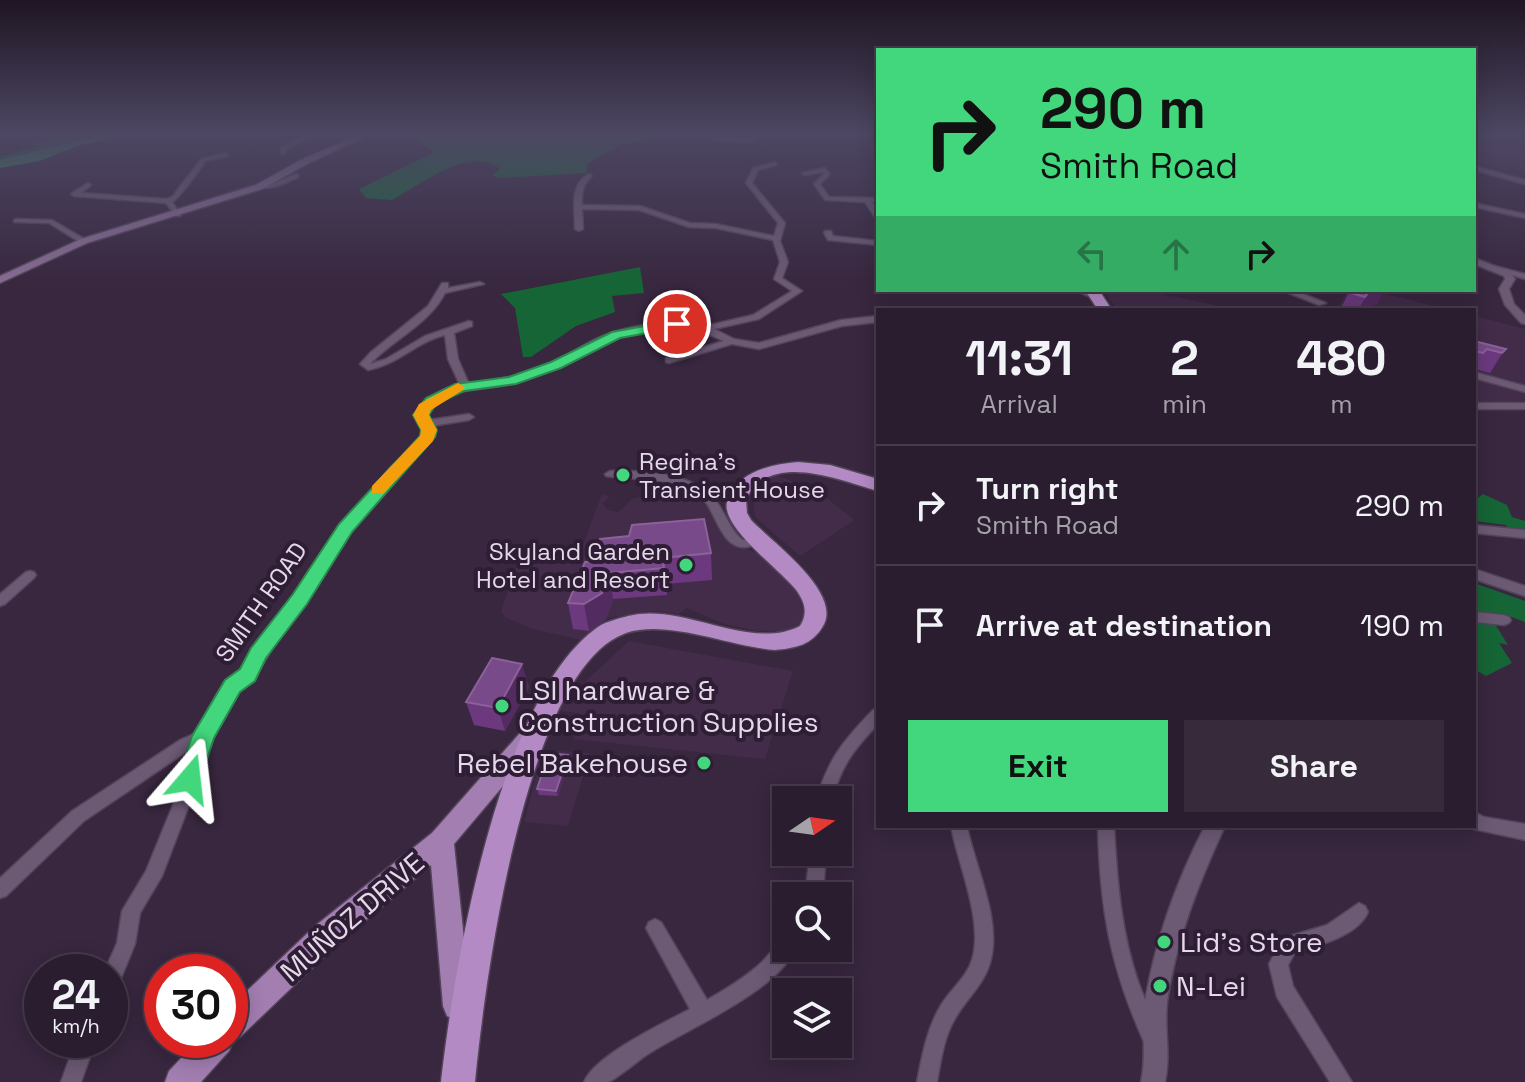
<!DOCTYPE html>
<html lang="en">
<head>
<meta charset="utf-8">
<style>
	:root { --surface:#2a1d2f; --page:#362a3b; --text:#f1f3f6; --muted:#a5a2aa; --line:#463b4b; --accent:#42d77c }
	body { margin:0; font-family:"Space Grotesk",sans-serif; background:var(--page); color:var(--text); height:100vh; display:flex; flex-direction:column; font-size:30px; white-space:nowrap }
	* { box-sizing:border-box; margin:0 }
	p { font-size:26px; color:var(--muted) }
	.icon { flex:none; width:44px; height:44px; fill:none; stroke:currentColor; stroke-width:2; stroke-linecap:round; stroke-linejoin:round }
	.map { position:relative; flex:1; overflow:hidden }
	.details { position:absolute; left:876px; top:308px; width:600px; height:520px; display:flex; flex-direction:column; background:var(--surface); border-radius:0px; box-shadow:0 4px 20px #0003,0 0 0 2px var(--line) }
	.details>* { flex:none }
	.top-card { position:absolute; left:876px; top:48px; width:600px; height:244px; border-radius:0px; box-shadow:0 4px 20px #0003,0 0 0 2px var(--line); background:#42d77c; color:#111; overflow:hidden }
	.needle { width:52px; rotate:77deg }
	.fabs { position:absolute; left:772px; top:786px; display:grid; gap:16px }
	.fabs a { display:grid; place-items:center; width:80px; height:80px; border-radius:0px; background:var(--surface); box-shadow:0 4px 20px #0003,0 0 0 2px var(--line); font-size:40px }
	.speed { position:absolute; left:24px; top:954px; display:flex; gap:16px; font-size:40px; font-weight:700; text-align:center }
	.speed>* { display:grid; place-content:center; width:104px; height:104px; border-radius:50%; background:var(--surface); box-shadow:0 4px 20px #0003,0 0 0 2px var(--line); line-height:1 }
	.speed small { font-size:20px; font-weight:400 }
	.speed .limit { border:12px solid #d22; background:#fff; color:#111 }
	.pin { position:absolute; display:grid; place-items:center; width:68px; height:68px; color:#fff; margin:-34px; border:4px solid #fff; border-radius:50%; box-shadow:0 2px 8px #0007 }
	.me { position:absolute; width:88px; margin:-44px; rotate:17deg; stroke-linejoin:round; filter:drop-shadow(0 0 6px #0008) }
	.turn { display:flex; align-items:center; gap:28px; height:168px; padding:0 32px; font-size:36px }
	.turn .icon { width:104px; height:104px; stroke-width:2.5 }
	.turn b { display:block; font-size:56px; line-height:68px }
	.lanes { display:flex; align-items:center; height:76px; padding:0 32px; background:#0003; justify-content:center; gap:40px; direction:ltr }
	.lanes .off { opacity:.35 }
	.eta { display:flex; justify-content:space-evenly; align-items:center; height:136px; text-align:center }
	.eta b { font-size:48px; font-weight:700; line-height:56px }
	.button { display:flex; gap:16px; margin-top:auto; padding:16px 32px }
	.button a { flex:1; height:92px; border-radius:0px; background:var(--accent); color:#111; font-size:32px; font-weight:700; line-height:92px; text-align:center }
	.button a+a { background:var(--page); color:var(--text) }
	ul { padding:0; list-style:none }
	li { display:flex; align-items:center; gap:24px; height:120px; padding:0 32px; border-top:2px solid var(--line) }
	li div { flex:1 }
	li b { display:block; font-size:30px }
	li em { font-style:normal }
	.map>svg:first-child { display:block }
</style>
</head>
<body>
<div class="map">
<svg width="1525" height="1082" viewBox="0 0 1525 1082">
	<rect width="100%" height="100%" fill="#38273f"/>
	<!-- built -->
	<path fill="#422c4a" d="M1474,132H1495L1525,141V171L1504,167L1516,173L1474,161Z
		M1103,290H1144L1237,310H1117Z
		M1348,290H1370L1451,310H1337Z
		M1474,316L1525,329V388L1474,375Z
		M1474,376L1525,390V401L1474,402Z
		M774,474L819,492L855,520L800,556L755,517L752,493Z
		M653,479L702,494L740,546L762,555L799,595L804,615L799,626L789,631H757L724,624L687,608L679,614L657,611L607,618L603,628L596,627L582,640L532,629L505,617L501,611L521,552L577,561L602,494L610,496L603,504L608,510L618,512L632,499L641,497V484Z
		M629,641L793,671L765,759L573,739L579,713L558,711L561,704Z
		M543,750L590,753L568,826L524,822Z"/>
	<!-- green -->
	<path fill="#166536" d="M84,132H133L77,142L36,158L0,164V151L1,156L40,146L34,144Z
		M415,132H674L665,138L622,144L588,163L586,173L497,178L492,175L500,169C469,144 418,187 392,200L366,198L359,189L435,152L418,141Z
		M640,267L644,293L612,296L615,312L576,326L531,357H523L515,308L501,294Z
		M1483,494L1507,505L1512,517L1525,521V533L1510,532L1506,525L1474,521V501Z
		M1477,584L1525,601V622L1506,615L1474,612V604L1478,605Z
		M1474,619L1495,624L1508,645L1499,643L1512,663L1486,676L1474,669Z"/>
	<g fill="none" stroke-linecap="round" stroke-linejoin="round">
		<!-- river -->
		<path fill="#2c8d51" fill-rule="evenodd" d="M114,132H139L80,145L40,161L0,168V160Z"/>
		<defs>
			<path id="minor" d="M311,132H318L315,134L365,133L368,135L365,137H310L286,149L285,154H281V147Z
				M754,132H760L757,140L754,142L714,141L711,139L714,137L752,138Z
				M226,153L228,156L205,161C200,170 180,197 172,202L181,215L180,216H176L166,203L74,196L71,194L88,183L91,185L90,186L81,193L167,199L173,196L201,159Z
				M775,162L777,165L758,170L752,183L785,223L780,241L788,262L782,278L802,291L759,319L714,329L734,339L759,343L841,320L878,316V322L842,326L759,349L732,344L669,363L666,362V358L724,341C700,330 685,325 659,328C618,332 596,349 562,366C547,373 530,378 515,383C481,393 450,382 426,415L429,420L469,414L474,417L469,420L432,426L434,430L427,445L399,471L335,550L253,679L237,690L210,737L191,800L162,876L140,913L135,944L117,988L110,990V972H104L117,943L122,911L146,871L175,800L192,748L84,821L6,896L0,898V878L72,811L180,740L198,732L227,682L243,671L327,544L391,467L418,442L424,430L416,415C427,399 440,388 460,385L448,359L445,335C416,342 399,364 368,370L360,364L371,352L428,306L442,283H448V288L480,282L484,284L445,293C429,324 394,339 370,364L386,359L425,336L469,321L472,322V326L454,333L458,359L469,384C498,380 526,375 553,363C570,355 585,343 603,336C628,326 681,316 706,326L753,315L792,291L774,279L780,262L773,240L716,228L689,227L639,210L582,209L583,229L579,231L575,229C575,210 569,184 589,174L592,176C583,184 581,193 582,205L640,206L690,223L716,224L774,236L778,223L746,183L753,168Z
				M1474,166L1525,180V184L1474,170Z
				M825,168L830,174L820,184L829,197L878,198V202H872L878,212V220L876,219L865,202L825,200L814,184L824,174L823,172L805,175L802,173Z
				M296,174L298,175V177C285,183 270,191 256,187L274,183Z
				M1474,203L1525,214V218L1474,207Z
				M16,219L52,220L88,241L81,243L49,223L14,222V220Z
				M825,231H831L833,236L878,241V245L828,240L824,233Z
				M1495,266L1525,274V279L1495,270Z
				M1075,290H1086L1099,296L1092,298Z
				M1231,290H1271L1267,292H1235Z
				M1281,290H1293L1326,303L1319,305Z
				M1474,372L1525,386V392L1474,378Z
				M610,471C639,470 691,473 712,496C724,509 728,526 740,538L743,540L758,537L764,541C759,545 754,546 747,547C724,550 717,519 707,504C702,497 695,492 687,489C661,477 633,480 606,476L605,474Z
				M1474,525L1525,530V538L1474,533Z
				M30,571L34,572L36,575L34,578L5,604L0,606V594L26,572Z
				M1474,612L1504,615L1509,617L1511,620L1509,623L1504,625L1474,622Z
				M878,708V724C853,751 842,764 832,800H816C829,758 843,741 873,710Z
				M1474,812L1484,817L1525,824V840L1474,829L1470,826H1474Z
				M951,826H967C975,867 1001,918 991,959C986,982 968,997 956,1017C944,1036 941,1060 937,1082H917C922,1056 927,1028 941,1005C950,990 967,977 972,960C984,921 958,865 951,826Z
				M1098,826H1114C1117,880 1121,933 1139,984C1145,1001 1154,1018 1161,1035L1158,1042L1151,1045L1144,1042C1110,966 1100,909 1098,826Z
				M810,852H826L823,896H805Z
				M1359,903L1365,906L1368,912C1358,936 1318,946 1295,952L1288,965L1293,986L1352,1082H1330L1277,997L1269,964L1283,938L1327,925Z
				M655,919L661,922L707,1000C726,989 746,977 762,962C770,954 776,944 786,939V948H796C778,991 687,1029 648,1054C640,1059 614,1081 608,1082C601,1082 591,1082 584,1082C595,1055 664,1023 690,1009L646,928L649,922Z
				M76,1040H96L81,1082H61Z"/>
			<path id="tertiary" d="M1474,258L1510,272L1515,279L1509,289L1514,304L1525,315V324L1521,323L1505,305L1499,289L1505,279L1504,276L1474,264Z
				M1474,403H1525V409H1474Z
				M1474,569L1525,586V596L1474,579Z
				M1205,826H1225C1199,882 1176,940 1167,1002C1164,1029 1171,1055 1165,1082H1141C1147,1055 1141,1029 1145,1002C1155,941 1177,880 1205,826Z"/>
			<path id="secondary" d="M365,132H375L307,164L262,189L87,243L0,283V276L81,239L256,185L301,160Z"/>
			<path id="primary" d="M528,731L536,733L539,740L536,747L454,844L471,1006L467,1016L457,1020L447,1016L443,1006L431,865L335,946L240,1037L233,1041L229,1051L201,1082H165L169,1071L198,1040H230V1007L315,926L432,833L520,733Z"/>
			<path id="trunk" d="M1085,290H1099L1112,310H1098Z
				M798,462L830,465L878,479V491C841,481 771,450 746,499L747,513L751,520C772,542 843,593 823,626C812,645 796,648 775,650C731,647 668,619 626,633C525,668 484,987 475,1082H441C454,966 498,703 594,630C603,622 617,619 628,616C683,602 750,652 800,626C808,613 805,603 797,591C780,570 732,535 727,510C725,502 730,493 735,487C749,469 776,464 798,462Z"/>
		</defs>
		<!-- minor casing -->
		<use href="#minor" stroke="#524459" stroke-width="3"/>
		<!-- tertiary casing -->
		<use href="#tertiary" stroke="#524459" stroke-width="3"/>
		<!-- secondary casing -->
		<use href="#secondary" stroke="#524459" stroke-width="3"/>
		<!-- primary casing -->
		<use href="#primary" stroke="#524459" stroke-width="3"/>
		<!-- trunk casing -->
		<use href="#trunk" stroke="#524459" stroke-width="3"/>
		<!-- minor -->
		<use href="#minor" fill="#6c5974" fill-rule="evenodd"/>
		<!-- tertiary -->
		<use href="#tertiary" fill="#6c5974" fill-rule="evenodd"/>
		<!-- secondary -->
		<use href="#secondary" fill="#876b92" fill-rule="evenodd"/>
		<!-- primary -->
		<use href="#primary" fill="#a27eb1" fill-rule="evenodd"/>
		<!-- trunk -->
		<use href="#trunk" fill="#b48ac5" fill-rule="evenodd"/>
	</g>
	<!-- wall -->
	<path fill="#6c397e" d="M1350,290H1383L1377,304L1361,308L1360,310H1340Z
		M1474,341L1506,349L1490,373L1475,369L1474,370Z
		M711,553L712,580L666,584L667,595L613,599L606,619L589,631L573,629L568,603L596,561Z
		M529,687L505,731L474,725L466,702Z
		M568,755L569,760L558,796L539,795L537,789Z"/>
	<!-- shaded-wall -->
	<path fill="#522b60" d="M1370,290H1383L1377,304L1358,310Z
		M1506,349L1493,370L1490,373L1502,353Z
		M609,573L613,599L606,619L589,631L584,604Z
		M522,664L529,687L505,731L498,708Z
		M568,755L569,760L558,796L556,791Z"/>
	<!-- building -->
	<path fill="#794a8a" stroke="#8a6198" stroke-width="2" d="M1350,290H1370L1365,297L1348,292Z
		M1474,341L1506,349L1502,353L1487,349L1483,353L1474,351Z
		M704,519L711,553L663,558L664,568L609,573L602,593L584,604L568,603L585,562L596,561L600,539L629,536L632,525Z
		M492,658L522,664L498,708L466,702Z
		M549,753L568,755L556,791L537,789Z"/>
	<!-- sky -->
	<linearGradient id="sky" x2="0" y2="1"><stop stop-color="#1f1523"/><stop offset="0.47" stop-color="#4d4763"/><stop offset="1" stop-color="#4d4763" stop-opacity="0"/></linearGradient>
	<rect width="1525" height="283" fill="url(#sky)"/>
	<!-- route -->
	<path fill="#42d77c" stroke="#2b8c51" stroke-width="2" d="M677,320L683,324L681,327L620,338L561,368L516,384L464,391L436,404L429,415L437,430L435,437L352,532L307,604L266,658L255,681L240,692L214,738L198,786L190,789L182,786L178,779L192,736L225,680L240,669L251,648L293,594L339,524L420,436L421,430L413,415L426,398L455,384L509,377L551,362L612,332Z"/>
	<!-- slow -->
	<path fill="#f59e0b" d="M458,383L465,387L463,390L431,410L429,415L437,430L433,441L384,493H372V486L420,436L421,430L413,415L419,404Z"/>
	<!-- markers -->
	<g fill="#42d77c" stroke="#2e1d35" stroke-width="3">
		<circle cx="623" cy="475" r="8"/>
		<circle cx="686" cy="565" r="8"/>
		<circle cx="502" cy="706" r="8"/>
		<circle cx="704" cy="763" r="8"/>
		<circle cx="1164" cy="942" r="8"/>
		<circle cx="1160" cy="986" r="8"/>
	</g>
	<g text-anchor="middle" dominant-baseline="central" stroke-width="8" stroke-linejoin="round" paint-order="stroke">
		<!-- poi labels -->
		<g font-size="24" fill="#e4d9e9" stroke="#2e1d35" text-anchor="start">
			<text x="639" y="461">Regina's<tspan x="639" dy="28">Transient House</tspan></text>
			<text x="670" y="551" text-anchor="end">Skyland Garden<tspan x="670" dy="28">Hotel and Resort</tspan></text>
		</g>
		<!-- street labels -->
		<g font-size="24" fill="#e4d9e9" stroke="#2e1d35">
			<text transform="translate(261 602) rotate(-55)">SMITH ROAD</text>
		</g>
		<!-- near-poi labels -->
		<g font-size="28" fill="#e4d9e9" stroke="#2e1d35" text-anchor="start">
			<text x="518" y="690">LSI hardware &amp;<tspan x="518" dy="32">Construction Supplies</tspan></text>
			<text x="688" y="763" text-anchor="end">Rebel Bakehouse</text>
			<text x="1180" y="942">Lid's Store</text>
			<text x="1176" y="986">N-Lei</text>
		</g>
		<!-- near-street labels -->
		<g font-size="28" fill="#e4d9e9" stroke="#2e1d35">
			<text transform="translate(352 917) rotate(-41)">MUÑOZ DRIVE</text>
		</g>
	</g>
</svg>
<div class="fabs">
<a><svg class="needle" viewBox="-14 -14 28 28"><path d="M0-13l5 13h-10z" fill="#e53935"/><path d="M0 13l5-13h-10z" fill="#a5a2aa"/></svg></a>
<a><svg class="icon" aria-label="search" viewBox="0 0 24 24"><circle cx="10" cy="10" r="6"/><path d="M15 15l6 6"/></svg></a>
<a><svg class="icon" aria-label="layers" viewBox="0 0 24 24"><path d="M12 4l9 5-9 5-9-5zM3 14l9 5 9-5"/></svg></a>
</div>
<div class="speed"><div>24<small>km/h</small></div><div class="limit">30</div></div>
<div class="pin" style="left:677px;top:324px;background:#d93025"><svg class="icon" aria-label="arrive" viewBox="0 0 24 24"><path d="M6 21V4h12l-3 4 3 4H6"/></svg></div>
<svg class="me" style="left:190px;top:779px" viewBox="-20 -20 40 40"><path d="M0-17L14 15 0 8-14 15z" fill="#42d77c" stroke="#fff" stroke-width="4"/></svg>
<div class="top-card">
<div class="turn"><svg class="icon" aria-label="right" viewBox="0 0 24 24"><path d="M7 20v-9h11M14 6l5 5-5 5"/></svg><div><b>290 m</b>Smith Road</div></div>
<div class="lanes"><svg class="icon off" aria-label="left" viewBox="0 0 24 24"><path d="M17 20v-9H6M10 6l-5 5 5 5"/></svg><svg class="icon off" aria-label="ahead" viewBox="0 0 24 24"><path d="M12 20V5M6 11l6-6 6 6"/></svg><svg class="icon" aria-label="right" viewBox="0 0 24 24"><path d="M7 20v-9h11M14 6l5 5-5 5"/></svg></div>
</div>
<section class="details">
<div class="eta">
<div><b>11:31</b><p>Arrival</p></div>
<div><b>2</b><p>min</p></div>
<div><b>480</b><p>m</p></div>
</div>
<ul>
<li><svg class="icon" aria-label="right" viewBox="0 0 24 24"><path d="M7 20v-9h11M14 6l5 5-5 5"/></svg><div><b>Turn right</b><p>Smith Road</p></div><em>290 m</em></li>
<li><svg class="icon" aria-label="arrive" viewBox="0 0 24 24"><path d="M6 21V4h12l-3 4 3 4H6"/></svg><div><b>Arrive at destination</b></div><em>190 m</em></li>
</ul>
<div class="button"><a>Exit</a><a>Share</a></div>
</section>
</div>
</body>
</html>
